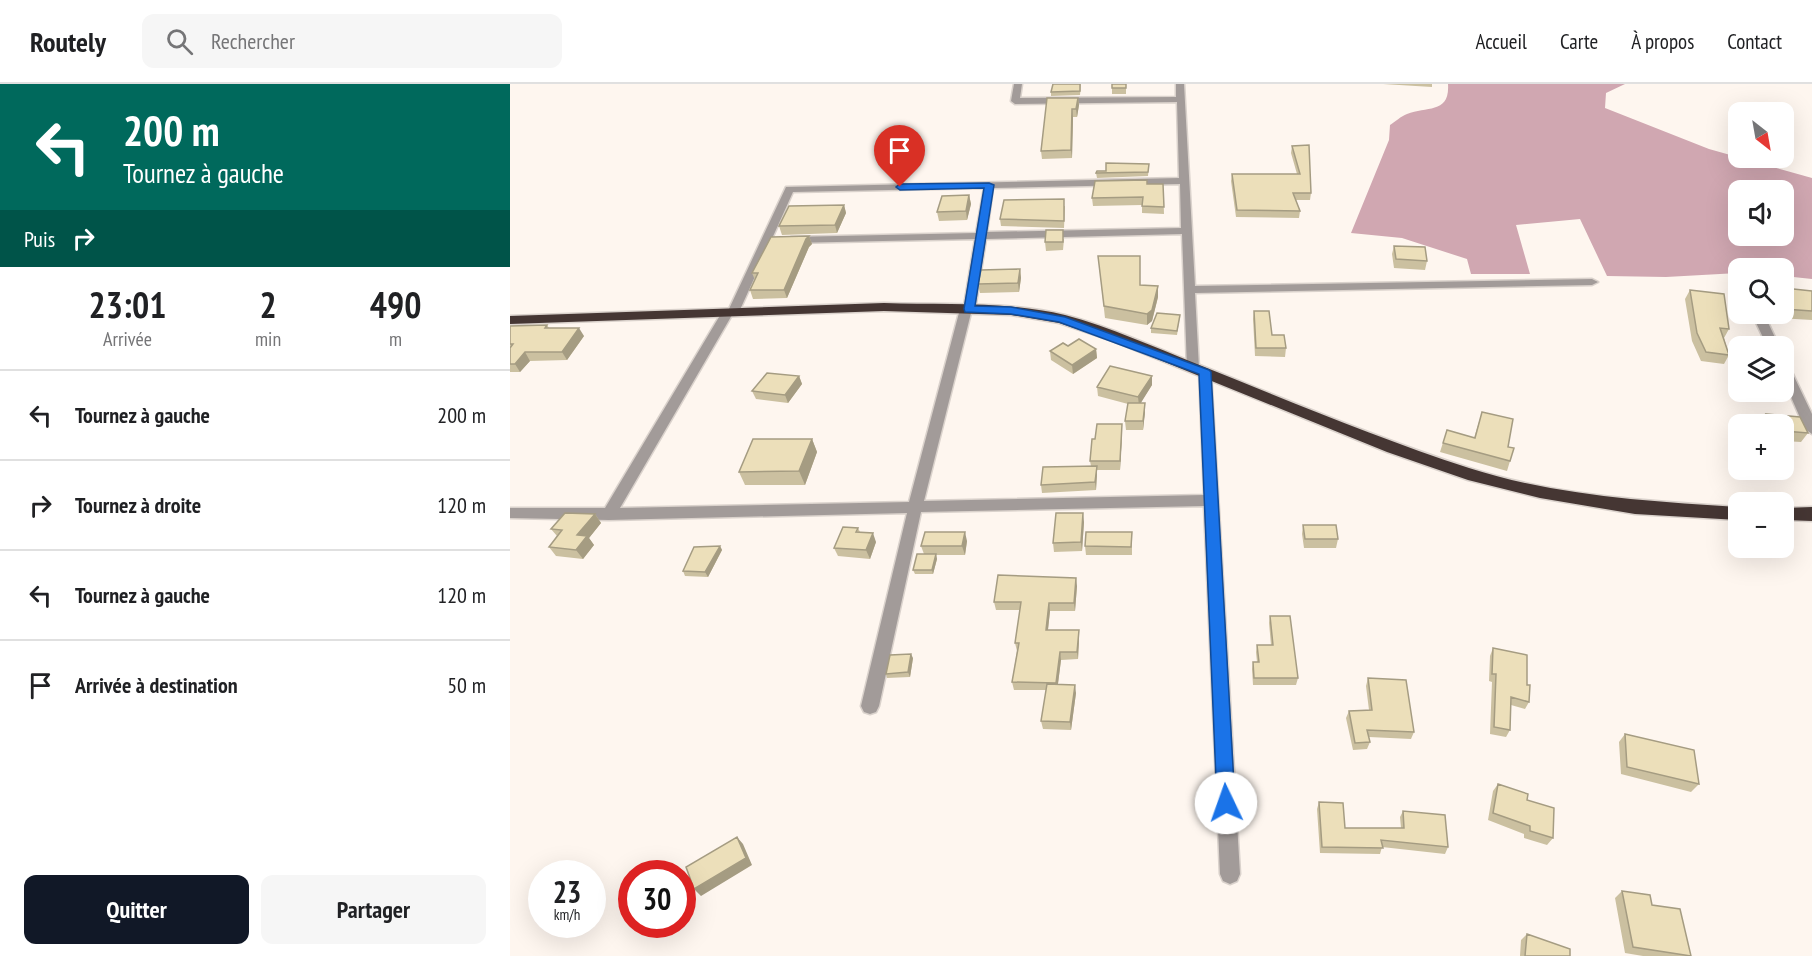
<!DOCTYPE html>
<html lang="fr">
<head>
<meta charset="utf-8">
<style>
	:root { --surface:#fff; --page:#f6f6f6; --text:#202124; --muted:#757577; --line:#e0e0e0; --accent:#111827 }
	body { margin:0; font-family:"PT Sans Narrow",sans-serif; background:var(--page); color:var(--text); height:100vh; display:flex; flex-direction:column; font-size:22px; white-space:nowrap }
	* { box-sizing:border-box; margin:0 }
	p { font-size:20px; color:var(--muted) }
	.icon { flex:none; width:33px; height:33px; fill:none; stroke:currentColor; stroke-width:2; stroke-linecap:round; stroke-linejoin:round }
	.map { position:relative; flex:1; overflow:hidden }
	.side { display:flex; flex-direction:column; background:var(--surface); width:510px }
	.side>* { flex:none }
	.guide { background:#00695c; color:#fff; overflow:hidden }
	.needle { width:39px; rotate:149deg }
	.fabs { position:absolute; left:1218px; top:18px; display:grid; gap:12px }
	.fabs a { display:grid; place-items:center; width:66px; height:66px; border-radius:12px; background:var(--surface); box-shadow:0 6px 24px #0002; font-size:30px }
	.speed { position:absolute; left:18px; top:776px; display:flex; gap:12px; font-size:30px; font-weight:700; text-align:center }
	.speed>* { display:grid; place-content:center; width:78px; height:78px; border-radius:50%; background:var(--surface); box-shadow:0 6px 24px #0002; line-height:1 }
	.speed small { font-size:15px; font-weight:400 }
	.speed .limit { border:9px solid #d22; background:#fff; color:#111 }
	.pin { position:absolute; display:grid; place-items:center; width:51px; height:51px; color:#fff; margin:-62px -26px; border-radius:50% 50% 50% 0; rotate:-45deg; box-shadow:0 0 6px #0007 }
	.pin .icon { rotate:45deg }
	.me { position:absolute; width:66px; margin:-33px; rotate:357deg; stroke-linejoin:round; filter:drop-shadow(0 0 4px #0008) }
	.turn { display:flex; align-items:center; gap:21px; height:126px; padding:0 24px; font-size:27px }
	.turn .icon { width:78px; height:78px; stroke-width:2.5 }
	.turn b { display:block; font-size:42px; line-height:51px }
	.then { display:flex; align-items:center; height:57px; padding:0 24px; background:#0003; gap:12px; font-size:22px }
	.eta { display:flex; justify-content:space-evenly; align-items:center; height:102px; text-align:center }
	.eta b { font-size:36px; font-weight:700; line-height:42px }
	.action { display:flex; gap:12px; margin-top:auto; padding:12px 24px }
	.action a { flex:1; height:69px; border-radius:12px; background:var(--accent); color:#fff; font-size:24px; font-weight:700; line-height:69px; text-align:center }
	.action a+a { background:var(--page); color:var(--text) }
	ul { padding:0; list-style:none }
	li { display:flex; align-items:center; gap:18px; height:90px; padding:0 24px; border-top:2px solid var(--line) }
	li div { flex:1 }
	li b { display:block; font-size:22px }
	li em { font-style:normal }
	header { display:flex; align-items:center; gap:36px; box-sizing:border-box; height:84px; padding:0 30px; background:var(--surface); border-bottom:2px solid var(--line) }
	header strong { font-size:28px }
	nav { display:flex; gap:33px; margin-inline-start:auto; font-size:21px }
	.search { width:420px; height:54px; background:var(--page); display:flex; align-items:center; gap:15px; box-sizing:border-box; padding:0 21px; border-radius:12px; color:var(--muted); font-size:22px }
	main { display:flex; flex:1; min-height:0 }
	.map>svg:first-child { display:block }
</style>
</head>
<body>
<header>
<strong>Routely</strong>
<div class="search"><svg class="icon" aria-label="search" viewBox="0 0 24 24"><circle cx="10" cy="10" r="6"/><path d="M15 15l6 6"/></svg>Rechercher</div>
<nav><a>Accueil</a><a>Carte</a><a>À propos</a><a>Contact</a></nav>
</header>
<main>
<section class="side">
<div class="guide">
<div class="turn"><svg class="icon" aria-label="left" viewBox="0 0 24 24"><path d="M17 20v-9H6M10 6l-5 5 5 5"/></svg><div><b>200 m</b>Tournez à gauche</div></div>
<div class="then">Puis<svg class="icon" aria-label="right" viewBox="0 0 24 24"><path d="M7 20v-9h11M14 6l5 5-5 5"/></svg></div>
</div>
<div class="eta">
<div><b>23:01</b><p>Arrivée</p></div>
<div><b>2</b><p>min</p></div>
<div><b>490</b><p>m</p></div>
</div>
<ul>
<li><svg class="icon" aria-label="left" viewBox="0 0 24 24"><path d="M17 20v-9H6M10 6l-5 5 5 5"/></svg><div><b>Tournez à gauche</b></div><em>200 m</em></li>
<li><svg class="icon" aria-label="right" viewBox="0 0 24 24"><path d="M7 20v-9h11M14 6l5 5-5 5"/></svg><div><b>Tournez à droite</b></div><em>120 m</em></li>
<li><svg class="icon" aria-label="left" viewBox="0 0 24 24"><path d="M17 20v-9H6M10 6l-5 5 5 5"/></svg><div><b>Tournez à gauche</b></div><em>120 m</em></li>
<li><svg class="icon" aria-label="arrive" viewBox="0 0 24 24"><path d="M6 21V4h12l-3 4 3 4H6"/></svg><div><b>Arrivée à destination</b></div><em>50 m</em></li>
</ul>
<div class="action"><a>Quitter</a><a>Partager</a></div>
</section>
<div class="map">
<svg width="1302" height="872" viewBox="0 0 1302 872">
	<rect width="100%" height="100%" fill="#fef6ef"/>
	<!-- forest -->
	<path fill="#d0a7b1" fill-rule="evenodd" d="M938,0H1115L1096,9L1095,24L1199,65L1302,94V195L1274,192V184H1228V189L1156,193L1097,192L1070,135L1006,141L1020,190H961L957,175L892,154L841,149L879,56L880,41C885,38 891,32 897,30C917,22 940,30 938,0ZM1228,106H1274V152H1228Z"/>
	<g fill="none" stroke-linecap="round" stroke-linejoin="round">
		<defs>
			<path id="minor" d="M504,0H512L510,14L666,13V0H674L685,202L1082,195L1088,198L1082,201L685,209L689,284L683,288L677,284L672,150L476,155L465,226L461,229L414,417L694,411L689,288L695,284L701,288L730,790L727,797L720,800L713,797L710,790L694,422L411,428L369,622L366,628L360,630L354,628L351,622L397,429L99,436L0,434V424H95L212,228L219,225L276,103L669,94L667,18L505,20L501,17ZM670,100L671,144L477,148L483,104ZM474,104L466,149L281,153L276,156L281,159L465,155L454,222L450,225L399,418L110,424L222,231L229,228L283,108Z
				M1242,230H1254L1269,262H1257Z
				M1274,280L1280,284L1302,330V350L1295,345L1274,297Z"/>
			<path id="highway" d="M374,219C433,221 497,217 555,231C600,243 644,263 687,280C777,316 867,354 959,384C1046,412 1138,417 1228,423V436L1125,430L1030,414L958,396L877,368L603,257L549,239L501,231L374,227L0,240V232Z
				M1302,423V437L1274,436V424Z"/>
		</defs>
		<!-- minor casing -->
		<use href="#minor" stroke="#dad2cc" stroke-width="3"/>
		<!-- highway casing -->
		<use href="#highway" stroke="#dad2cc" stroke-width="3"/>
		<!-- minor -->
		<use href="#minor" fill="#a29b99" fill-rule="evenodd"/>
		<!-- highway -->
		<use href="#highway" fill="#453633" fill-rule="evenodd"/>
	</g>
	<!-- wall -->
	<path fill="#cbc0a0" d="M571,0L570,11L541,12V8Z
		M602,0H616V10H602Z
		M873,0H922V3Z
		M568,14L569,21L567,33H563L562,74L532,75L531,67Z
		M782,62L801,109L800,116H786L790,127L789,134L726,133L721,97L722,90H787L781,69Z
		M639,80L638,92L587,94L586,89Z
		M637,100H653L654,130L632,129V121L583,122L582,114Z
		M459,111L461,120L457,136L429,137L427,128Z
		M334,121L336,129L327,149L272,151L269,142Z
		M555,122L554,144L491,142L490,135Z
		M299,152L302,160L299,163L277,214L243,215L240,206L245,196L242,189Z
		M554,155L553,166L536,167L535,158Z
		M884,162L917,177L915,186L884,184L882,170Z
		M588,172L648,213L642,237L637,241L595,234Z
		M510,185L511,194L509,208L470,209L468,200Z
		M1274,204L1302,207V236L1266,234L1264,230H1274Z
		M1180,206L1219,245L1214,254L1219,271L1214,280L1191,277L1182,257L1175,215Z
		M744,227L762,251L776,264L775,273L745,272L743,235Z
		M670,231L667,251L641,249V244Z
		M37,241L39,244L74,252L57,276L20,277L10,288H0V242Z
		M558,262L586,265L587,274L563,290L541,276L540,267Z
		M289,292L292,300L278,319L246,315L242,307Z
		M642,301L630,319H635V328L633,346H616L615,337L618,320L588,312L587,303Z
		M972,328L998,363L1000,377L997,387L930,368L937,346L964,354Z
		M1256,330L1298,349L1291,358L1274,357V340H1251L1250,339Z
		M612,350L610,386H587L586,406L532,409L531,401L581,382L580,377L585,355Z
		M302,355L307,368L295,401H235L229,388Z
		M85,430L91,439L79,454L84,461L73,475L46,472L39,463L47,452L41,445Z
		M574,438L572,467L544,468L543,459Z
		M793,441L828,455L826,464H794L792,450Z
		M348,444L350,448L366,458L360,475L328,472L324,464Z
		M622,448V471H576L575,462Z
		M457,457L455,471H426L427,475L423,490H405L403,486L414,470L411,462Z
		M210,462L212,466L198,493L175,492L173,487Z
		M567,502L565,527H540L538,546H569V554L568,575L551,576L548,600L566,609L561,646L533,645L531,637L536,606H504L502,598L507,567L505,559L510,526H486L484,518Z
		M760,532L788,594L786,601H743L742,585L743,578H747L746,568L747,561H761L759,539Z
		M983,564L1017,601L1019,618L1015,625L1001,621L1000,646L996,653L980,650L982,598L979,597L980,572Z
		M403,574L400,593L377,594L376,590Z
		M858,594L904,648L901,655L859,653L860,658L857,665L843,666L836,634L839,627L859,626L856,602Z
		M1115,650L1189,700L1181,708L1111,690L1109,658Z
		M988,700L1017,716L1043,754L1037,761L1014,754V750L978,736L983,707Z
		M809,718L835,744H891L890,733L893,727L938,763L935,770L872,763L870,770L810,769L807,725Z
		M1112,807L1142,821L1180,872H1133L1115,869L1105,814Z
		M1017,850L1060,872H1010L1011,856Z"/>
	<!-- shaded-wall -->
	<path fill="#a59c82" d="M568,14L569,21L567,33L566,25Z
		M562,25L563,33L562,74L561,66Z
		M459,111L461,120L457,136L456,127Z
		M334,121L336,129L327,149L325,141Z
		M299,152L302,160L299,163L277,214L274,206L296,155Z
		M510,185L511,194L509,208L508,199Z
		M648,202V213L642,237L637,241V230Z
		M69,244L74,252L57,276L52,268Z
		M586,265L587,274L563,290L562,281Z
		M15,268L20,277L10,288L5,280Z
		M289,292L292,300L278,319L275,311Z
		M642,292V301L629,322L628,313Z
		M635,319V328L633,346V337Z
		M612,340V350L610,386V377Z
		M302,355L307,368L295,401L289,387Z
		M587,382V390L586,406L585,398Z
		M573,429L574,438L572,467L571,458Z
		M85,430L91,439L79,454L84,461L73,475L66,466L67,451Z
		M455,448L457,457L455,471L452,462Z
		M363,449L366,458L360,475L356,466Z
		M210,462L212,466L198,493L195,488Z
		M426,470L427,475L423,490L422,486Z
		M566,494L567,502L565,527L564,519Z
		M539,519L540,527L537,554L536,546Z
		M569,546V554L568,575L567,568Z
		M550,568L551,576L547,607L546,599Z
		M401,570L403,574L400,593L398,588Z
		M565,601L566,609L561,646L560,638Z
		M227,753L233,760L242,781L191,812L184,805Z"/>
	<!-- building -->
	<path fill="#ecdfba" stroke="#a59c82" stroke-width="1.5" d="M543,0H570V7L541,8Z
		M602,0H616V4H602Z
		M537,14H568L566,25H562L561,66L531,67Z
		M799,61L801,109H783L790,127L727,126L722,90H790L782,62Z
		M596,79L639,80L638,88L586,89L587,87H596Z
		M637,96V100H653L654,123L632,122L633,113L582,114L585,97Z
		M459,111L456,127L427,128L432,112Z
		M554,115V137L490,135L494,116Z
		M334,121L325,141L269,142L279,122Z
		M536,146H553V158H535Z
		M299,152L296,155L274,206H240L248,189H242L261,153Z
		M884,162L915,163L917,177L886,175Z
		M588,172H630V201L648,202L642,226L637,230L594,222Z
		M510,185L508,199L468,200L471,186Z
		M1274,204L1302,207V227L1274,225Z
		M1180,206L1214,210L1219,245L1210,244L1219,271L1196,268L1187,249Z
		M744,227H759L762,251H774L776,264H746Z
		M647,229L670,231L667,247L641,244Z
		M37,241L35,244H69L52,268H15L5,280H0V264L3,260H0V242Z
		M569,255L586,265L562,281L540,267L553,259L558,262Z
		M600,282L642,292L628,313L587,303Z
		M257,289L289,292L275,311L242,307Z
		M618,319H635L633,337H615Z
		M972,328L1003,335L998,363L1004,364L1000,377L933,359L937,346L965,354Z
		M1256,330L1290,333L1298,349L1274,347V340H1261Z
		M587,340H612L610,377H580L582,355H585Z
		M243,355H302L289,387L229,388Z
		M587,382L585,398L531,401L533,383Z
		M55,429L85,430L67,451L77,452L66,466L39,463L52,446L41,445Z
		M546,429H573L571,458L543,459Z
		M793,441H826L828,455H795Z
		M333,443L348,444L346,448L363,449L356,466L324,464Z
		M415,448H455L452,462H411Z
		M576,448H622L621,463L575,462Z
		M210,462L195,488L173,487L184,463Z
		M407,470H426L422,486H403Z
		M488,491L566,494L564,519H539L536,546H569L567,568H550L546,599L502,598L509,559H505L511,518H484Z
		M760,532H780L788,594H744L743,578H749L747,561H763Z
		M983,564L1017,571V601H1020L1019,618L1001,613L1000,646L984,643L986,590H982Z
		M401,570L398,588L376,590L380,571Z
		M858,594L896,596L904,648L857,646L860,658L845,659L839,627L862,626Z
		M537,600L565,601L560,638L531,637Z
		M1115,650L1184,666L1189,700L1117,683Z
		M988,700L1018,710L1017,716L1044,724L1043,754L1020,747V742L983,729Z
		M809,718L833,719L835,744H894L893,727L935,731L938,763L871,756L873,764L812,763Z
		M227,753L236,774L184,805L176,783Z
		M1112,807L1140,811L1142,821L1170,825L1181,872L1123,863Z
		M1017,850L1060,865V872H1015Z"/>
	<!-- route -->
	<path fill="#1a73e8" stroke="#114b97" stroke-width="1.5" d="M479,99L484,101L465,222L501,223L555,233L699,286L701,288L725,719L722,725L716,728L710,725L707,719L689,290L549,238L501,230L455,228L454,225L474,104L390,106L386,103L390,100Z"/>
</svg>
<div class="fabs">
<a><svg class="needle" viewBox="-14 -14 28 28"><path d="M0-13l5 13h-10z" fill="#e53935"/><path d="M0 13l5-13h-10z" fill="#757577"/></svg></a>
<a><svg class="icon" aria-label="sound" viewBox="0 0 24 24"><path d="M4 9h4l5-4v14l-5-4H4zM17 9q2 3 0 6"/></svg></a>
<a><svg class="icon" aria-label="search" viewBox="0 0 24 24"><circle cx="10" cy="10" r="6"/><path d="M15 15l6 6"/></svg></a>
<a><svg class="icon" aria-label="layers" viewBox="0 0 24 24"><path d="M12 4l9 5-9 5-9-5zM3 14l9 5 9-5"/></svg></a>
<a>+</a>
<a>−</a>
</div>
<div class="speed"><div>23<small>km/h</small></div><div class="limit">30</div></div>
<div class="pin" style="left:390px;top:103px;background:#d93025"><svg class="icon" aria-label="arrive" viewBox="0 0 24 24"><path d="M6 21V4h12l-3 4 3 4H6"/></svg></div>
<svg class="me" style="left:716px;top:719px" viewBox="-20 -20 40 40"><circle r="19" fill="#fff"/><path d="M0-13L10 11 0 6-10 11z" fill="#1a73e8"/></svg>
</div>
</main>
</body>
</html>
